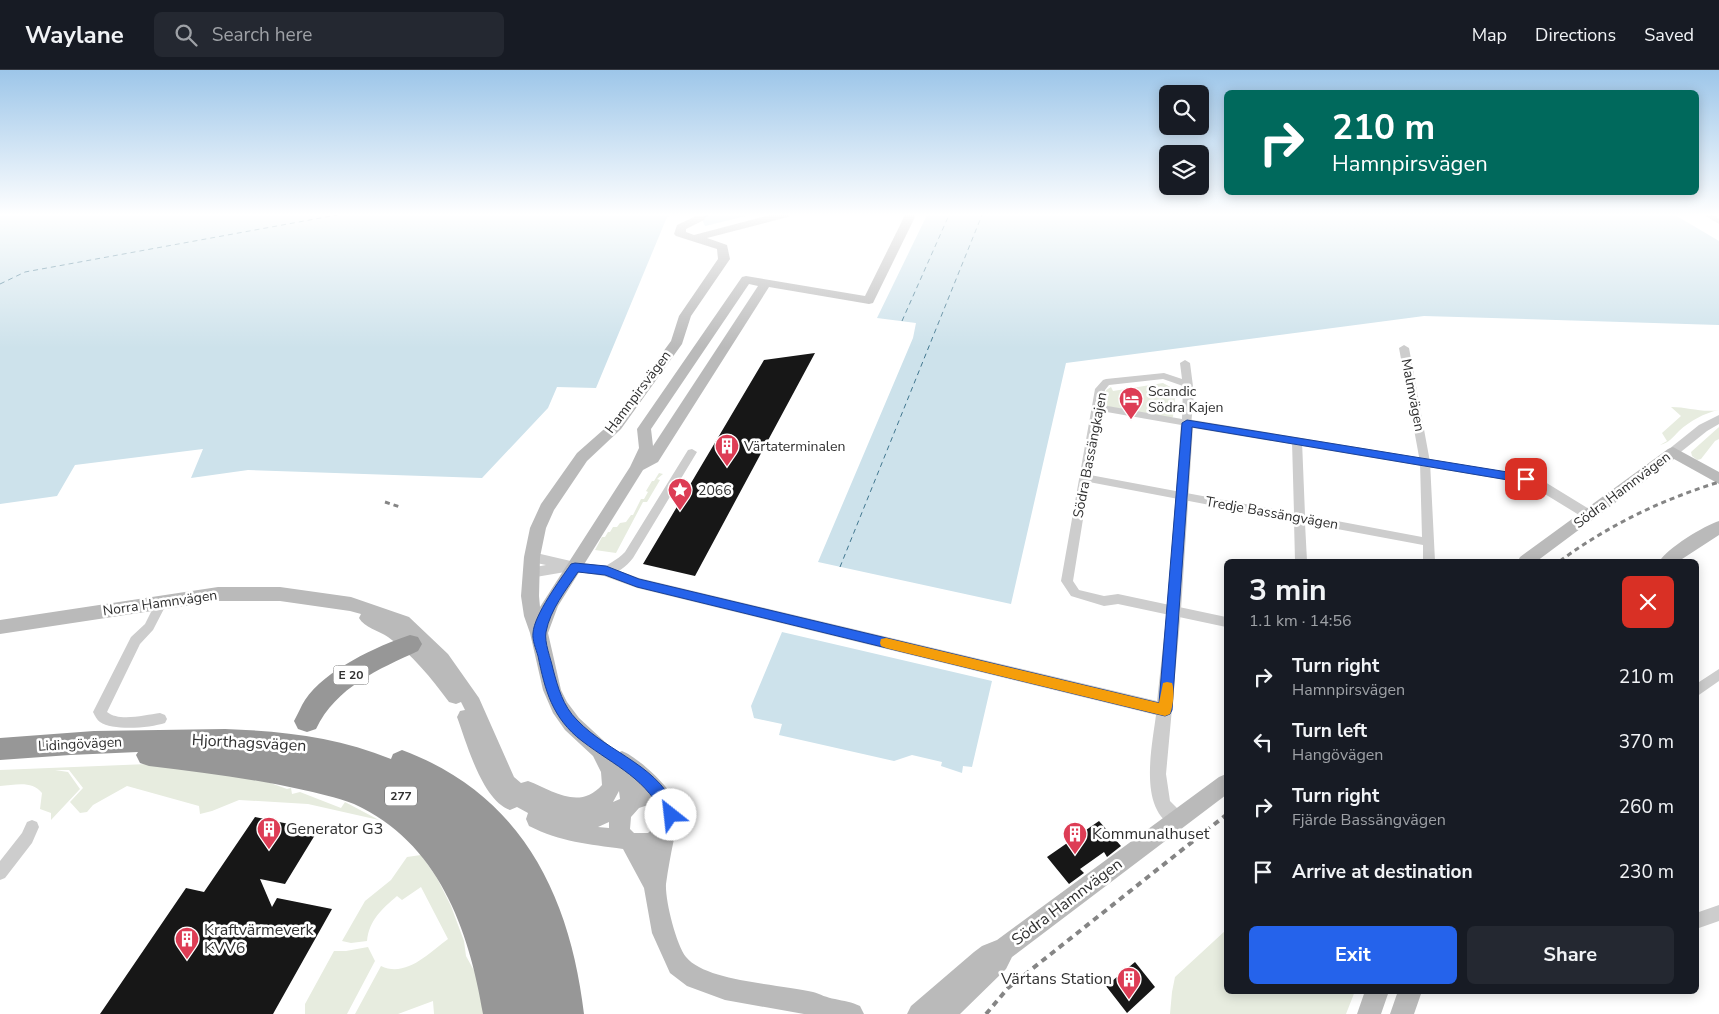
<!DOCTYPE html>
<html lang="en">
<head>
<meta charset="utf-8">
<style>
	:root { --surface:#171b24; --page:#242831; --text:#f1f3f6; --muted:#9ea1a6; --line:#363941; --accent:#2563eb }
	body { margin:0; font-family:"Nunito Sans",sans-serif; background:var(--page); color:var(--text); height:100vh; display:flex; flex-direction:column; font-size:19px; white-space:nowrap }
	* { box-sizing:border-box; margin:0 }
	p { font-size:16px; color:var(--muted) }
	.icon { flex:none; width:28px; height:28px; fill:none; stroke:currentColor; stroke-width:2; stroke-linecap:round; stroke-linejoin:round }
	.map { position:relative; flex:1; overflow:hidden }
	.panel { position:absolute; left:1224px; top:489px; width:475px; height:435px; display:flex; flex-direction:column; background:var(--surface); border-radius:8px; box-shadow:0 2px 12px #0003 }
	.panel>* { flex:none }
	.banner { position:absolute; left:1224px; top:20px; width:475px; height:105px; border-radius:8px; box-shadow:0 2px 12px #0003; background:#00695c; color:#fff; overflow:hidden }
	.buttons { position:absolute; left:1159px; top:15px; display:grid; gap:10px }
	.buttons a { display:grid; place-items:center; width:50px; height:50px; border-radius:8px; background:var(--surface); box-shadow:0 2px 12px #0003; font-size:25px }
	.pin { position:absolute; display:grid; place-items:center; width:42px; height:42px; color:#fff; margin:-21px; border-radius:10px; box-shadow:0 2px 8px #0006 }
	.me { position:absolute; width:55px; margin:-28px; rotate:331deg; stroke-linejoin:round; filter:drop-shadow(0 0 4px #0008) }
	.turn { display:flex; align-items:center; gap:18px; height:105px; padding:0 25px; font-size:22px }
	.turn .icon { width:65px; height:65px; stroke-width:2.5 }
	.turn b { display:block; font-size:35px; line-height:42px }
	.round { display:grid; place-items:center; flex:none; width:52px; height:52px; border-radius:8px; background:var(--page) }
	.summary { display:flex; align-items:center; justify-content:space-between; height:85px; padding:0 25px }
	h1 { font-size:30px; font-weight:700; line-height:38px }
	.button { display:flex; gap:10px; margin-top:auto; padding:10px 25px }
	.button a { flex:1; height:58px; border-radius:8px; background:var(--accent); color:#fff; font-size:20px; font-weight:700; line-height:58px; text-align:center }
	.button a+a { background:var(--page); color:var(--text) }
	ul { padding:0; list-style:none }
	li { display:flex; align-items:center; gap:15px; height:65px; padding:0 25px }
	li div { flex:1 }
	li b { display:block; font-size:19px }
	li em { font-style:normal }
	header { display:flex; align-items:center; gap:30px; box-sizing:border-box; height:70px; padding:0 25px; background:var(--surface); border-bottom:1px solid var(--line) }
	header strong { font-size:24px }
	nav { display:flex; gap:28px; margin-inline-start:auto; font-size:18px }
	.search { width:350px; height:45px; background:var(--page); display:flex; align-items:center; gap:12px; box-sizing:border-box; padding:0 18px; border-radius:8px; color:var(--muted); font-size:19px }
	.map>svg:first-child { display:block }
</style>
</head>
<body>
<header>
<strong>Waylane</strong>
<div class="search"><svg class="icon" aria-label="search" viewBox="0 0 24 24"><circle cx="10" cy="10" r="6"/><path d="M15 15l6 6"/></svg>Search here</div>
<nav><a>Map</a><a>Directions</a><a>Saved</a></nav>
</header>
<div class="map">
<svg width="1719" height="944" viewBox="0 0 1719 944">
	<rect width="100%" height="100%" fill="#fff"/>
	<!-- green -->
	<path fill="#e7ecdf" d="M1163,313L1176,320L1173,347L1172,348L1105,336C1103,327 1102,322 1111,317L1113,321Z
		M1671,337C1688,337 1702,343 1719,340C1704,343 1690,351 1679,361C1673,367 1669,373 1660,375L1667,371L1662,363L1681,346Z
		M1719,357V369L1715,371L1701,389L1697,390L1692,386L1691,382Z
		M659,403L663,404L657,409L660,410L647,432H643L616,483L595,480L602,467H605L608,462H610L613,457H617L620,453L626,452L631,445H633L641,429H644L648,422L646,421L652,411H654Z
		M148,694L240,702L287,719L291,718L292,724L300,722L341,738L345,732L379,750L308,734L239,730L212,741L200,744L199,736L127,716L93,735L87,742L80,743L70,732L83,718L69,700H55L68,702L80,719L51,750V743L40,739L42,723C32,710 15,715 0,716V700Z
		M421,785L437,808L451,836L464,871L466,886L482,915L488,944H434L433,931L398,944H355L381,896C406,908 429,883 448,869L421,817L402,830L397,826C382,839 369,850 367,871L351,873L342,871L365,831L391,810L407,787Z
		M1226,860V921H1355L1346,944H1170L1172,922L1175,907Z
		M368,877L375,891L347,944H305V934L334,881H346Z"/>
	<!-- water -->
	<path fill="#cde2eb" d="M0,145H673L667,147L596,318L557,317L548,338L482,408L248,400L191,408L203,379L75,395L57,426L0,434Z
		M700,145H750L705,156Z
		M927,145H1675L1719,171V255L1424,246L1066,293L1011,534L818,492L913,268L916,253L877,248Z
		M782,562L992,611L972,697L963,696L962,703L941,696L942,692L912,685L894,691L779,665L782,654L754,648L751,636Z"/>
	<g fill="none" stroke-linecap="round" stroke-linejoin="round">
		<!-- ferry -->
		<path stroke="#42778f" stroke-width="1" stroke-dasharray="5 4" stroke-linecap="butt" d="M703,147L710,145
			M0,214L25,202L337,145
			M902,251L949,145
			M840,497L982,145"/>
	</g>
	<!-- building -->
	<path fill="#171717" d="M815,283L695,506L643,494L764,290Z
		M255,747L318,760L285,814L260,809L272,837L277,828L332,839L273,944H100L186,818L204,822Z
		M1099,751L1121,776L1107,787L1104,782L1080,799L1084,803L1069,814L1047,787Z
		M1135,892L1155,917L1127,943L1106,916Z"/>
	<g fill="none" stroke-linecap="round" stroke-linejoin="round">
		<!-- minor -->
		<path fill="#cdcdcd" fill-rule="evenodd" d="M1704,145H1714L1719,149V154Z
			M1404,275L1409,278L1430,392L1435,491H1423V475L1305,453L1307,491H1295L1294,451L1089,412L1073,511L1079,520L1104,526L1118,524L1226,547V557L1118,534L1104,536L1071,526L1061,511L1095,319L1103,310L1106,309L1164,303L1182,309L1180,293L1185,290L1190,293L1194,324L1191,355L1187,356L1101,341L1090,405L1294,443L1292,371L1297,368L1302,371L1305,445L1422,467L1420,392L1399,278ZM1163,309L1183,316L1182,349L1102,335L1105,320L1109,315Z
			M692,379L697,382L633,488C626,497 614,507 602,504L600,501C606,494 617,491 625,482L688,380Z
			M162,526L166,528L168,531L153,560L140,574L107,642C119,652 145,645 160,643L165,645L167,649L165,653C150,658 113,661 100,652C97,650 95,646 93,642L131,567L145,554L158,528Z
			M1719,599V611L1696,627V614Z
			M32,750L37,752L39,757L32,773L5,808L0,810V791L22,763L27,752Z
			M1719,835V851L1696,859V843Z"/>
		<!-- tertiary -->
		<path fill="#cdcdcd" fill-rule="evenodd" d="M1719,345V354L1707,361L1677,385H1669L1667,382L1669,379L1699,355Z
			M1187,349L1526,405L1545,412L1594,442L1596,445L1594,448H1584L1535,418L1523,413L1193,358L1181,540L1166,704L1170,731L1183,744L1186,750L1183,756L1177,758C1137,743 1152,677 1156,645L637,518L604,506L571,501L530,508L525,507L523,503L525,499L546,495L527,491L525,487L527,483L532,482L575,492L606,496L639,508L1157,631L1167,540L1181,353Z"/>
		<!-- secondary -->
		<path fill="#bababa" fill-rule="evenodd" d="M770,145H789L788,147L707,168L727,175L730,189L691,246L682,274L621,359L587,391L554,440L546,458L540,487L539,526L540,537L630,397L639,378L637,359L742,207L746,206L865,226L905,145H916L873,233L869,234L769,217L658,392L643,400L558,536L548,563L561,620L567,632L579,648L617,683L622,681C640,688 682,727 681,747C681,755 675,761 674,769C671,783 668,799 666,814C665,830 676,874 686,887C706,912 782,914 813,922C820,924 827,928 835,929C844,931 852,932 860,936L864,944H804L725,930L687,916L670,903L652,863L644,818L623,779C588,774 561,772 529,756L526,749L528,743L517,737L510,740C482,730 467,674 457,647L460,641L465,640L461,632L456,634L449,632C431,608 412,584 388,567C379,561 364,557 359,548L361,544L350,541L280,531H218L0,564V550L218,517H280L351,527L409,547L448,584L479,628L514,707L521,713L528,711C552,720 579,741 602,715L601,702L593,686L565,660L553,643L543,620L530,563L524,546L521,526L524,487L530,458L541,434L577,383L611,353L671,271L679,246L718,189L717,179L676,166L674,164L677,155L696,146H704L706,148L704,150L686,159V162L694,165ZM749,214L758,216L653,376L651,359ZM619,721L620,729L613,732ZM648,735L655,737L660,742L659,752L648,763H634L630,759L631,747L639,738ZM609,752V758L598,757Z
			M1673,377L1719,402V414L1674,389L1537,491H1518L1520,487L1668,379Z
			M1719,451V465L1679,491H1660C1666,479 1705,455 1719,451Z
			M1226,704V725L1012,887L1006,899L960,944H907L911,936L974,882L982,876L997,870L1219,707Z
			M1365,921H1389L1381,944H1357Z
			M1398,921H1422L1414,944H1390Z"/>
		<!-- motorway -->
		<path fill="#979797" fill-rule="evenodd" d="M410,565L418,567L422,574L418,581C379,599 336,617 316,659L307,662L298,659L294,651C298,644 301,636 305,630C325,600 377,576 410,565Z
			M225,659C283,661 337,667 391,689L393,684L402,680C521,724 570,825 584,944H483C469,859 438,772 354,734C336,727 317,723 299,719C249,708 199,702 149,696L140,693L136,685L138,682L70,685L0,690V668L94,661Z"/>
		<!-- rail-far1 -->
		<path stroke="#858585" stroke-width="3" stroke-dasharray="5 4" stroke-linecap="butt" d="M385,432L400,437
			M1560,491C1609,455 1661,430 1719,412"/>
		<!-- rail -->
		<path stroke="#858585" stroke-width="4" stroke-dasharray="6 5" stroke-linecap="butt" d="M986,944L1008,918L1226,745"/>
	</g>
	<!-- sky -->
	<linearGradient id="sky" x2="0" y2="1"><stop stop-color="#9dc6e9"/><stop offset="0.52" stop-color="#fff"/><stop offset="1" stop-color="#fff" stop-opacity="0"/></linearGradient>
	<rect width="1719" height="278" fill="url(#sky)"/>
	<!-- route -->
	<path fill="#2563eb" stroke="#184099" d="M1187,350L1526,405L1532,409L1526,413L1192,357L1172,640L1170,644L1165,646L637,517L605,505L578,502C566,520 550,540 546,562C544,572 551,589 553,599C558,618 563,636 577,650C609,684 663,696 678,745L676,750L671,752L666,750C647,708 616,697 582,671C552,648 545,620 538,586C536,579 532,570 533,563C534,545 560,510 571,494L575,493L606,496L639,509L1159,633L1182,353Z"/>
	<!-- slow -->
	<path fill="#f59e0b" d="M886,568L1159,633L1163,613L1167,612L1172,613C1175,621 1173,636 1170,644L1165,646L886,578L881,576L880,573L881,569Z"/>
	<!-- icons -->
	<defs>
		<symbol id="hotel-pin" viewBox="-11 -11 22 30"><path d="M0 17L-7.5 6A9.5 9.5 0 1 1 7.5 6Z" fill="#dd3d55" stroke="#fff"/><path d="M-6-4.5h1.5V1H6V5H4.5V3h-9V5H-6ZM-4 0a1.8 1.8 0 1 1 3.6 0ZM.5 0V-2.5h3Q6-2.5 6 0Z" fill="#fff"/></symbol>
		<symbol id="building-pin" viewBox="-11 -11 22 30"><path d="M0 17L-7.5 6A9.5 9.5 0 1 1 7.5 6Z" fill="#dd3d55" stroke="#fff"/><path d="M-4-6H4V6H1V3H-1V6H-4ZM-2.5-4.3h1.7v1.8h-1.7ZM.8-4.3h1.7v1.8H.8ZM-2.5-1h1.7V.8h-1.7ZM.8-1h1.7V.8H.8Z" fill="#fff"/></symbol>
		<symbol id="sight-pin" viewBox="-11 -11 22 30"><path d="M0 17L-7.5 6A9.5 9.5 0 1 1 7.5 6Z" fill="#dd3d55" stroke="#fff"/><path d="M0-6L1.8-2.2L6-1.7L2.9 1.2L3.7 5.4L0 3.3L-3.7 5.4L-2.9 1.2L-6-1.7L-1.8-2.2Z" fill="#fff"/></symbol>
	</defs>
	<g fill-rule="evenodd">
		<use href="#hotel-pin" x="1117" y="315" width="28" height="38"/>
		<use href="#building-pin" x="713" y="362" width="28" height="38"/>
		<use href="#sight-pin" x="666" y="406" width="28" height="38"/>
		<use href="#building-pin" x="255" y="745" width="28" height="38"/>
		<use href="#building-pin" x="1061" y="750" width="28" height="38"/>
		<use href="#building-pin" x="173" y="855" width="28" height="38"/>
		<use href="#building-pin" x="1115" y="895" width="28" height="38"/>
	</g>
	<g text-anchor="middle" dominant-baseline="central" stroke-width="5" stroke-linejoin="round" paint-order="stroke">
		<!-- shield labels -->
		<g fill="#fff" stroke="#6e6e6e" stroke-width="1">
			<rect x="333.5" y="595.5" width="35" height="19" rx="4"/>
			<rect x="385" y="716.5" width="32" height="19" rx="4"/>
		</g>
		<g font-size="12" font-weight="bold" fill="#303030">
			<text x="351" y="605">E 20</text>
			<text x="401" y="726">277</text>
		</g>
		<!-- poi labels -->
		<g font-size="14" fill="#303030" stroke="#fff" text-anchor="start">
			<text x="1148" y="321">Scandic<tspan x="1148" dy="16">Södra Kajen</tspan></text>
			<text x="744" y="376">Värtaterminalen</text>
			<text x="698" y="420">2066</text>
		</g>
		<!-- street labels -->
		<g font-size="14" fill="#303030" stroke="#fff">
			<text transform="translate(638 322) rotate(-53)">Hamnpirsvägen</text>
			<text transform="translate(1413 325) rotate(79)">Malmvägen</text>
			<text transform="translate(1090 385) rotate(-79)">Södra Bassängkajen</text>
			<text transform="translate(1622 420) rotate(-37)">Södra Hamnvägen</text>
			<text transform="translate(1272 443) rotate(10)">Tredje Bassängvägen</text>
			<text transform="translate(160 533) rotate(-8)">Norra Hamnvägen</text>
			<text transform="translate(80 674) rotate(-3)">Lidingövägen</text>
		</g>
		<!-- near-street labels -->
		<g font-size="16" fill="#303030" stroke="#fff">
			<text transform="translate(249 673) rotate(3)">Hjorthagsvägen</text>
			<text transform="translate(1067 832) rotate(-37)">Södra Hamnvägen</text>
		</g>
		<!-- near-poi labels -->
		<g font-size="16" fill="#303030" stroke="#fff" text-anchor="start">
			<text x="286" y="759">Generator G3</text>
			<text x="1092" y="764">Kommunalhuset</text>
			<text x="204" y="860">Kraftvärmeverk<tspan x="204" dy="18">KVV6</tspan></text>
			<text x="1112" y="909" text-anchor="end">Värtans Station</text>
		</g>
	</g>
</svg>
<div class="buttons">
<a><svg class="icon" aria-label="search" viewBox="0 0 24 24"><circle cx="10" cy="10" r="6"/><path d="M15 15l6 6"/></svg></a>
<a><svg class="icon" aria-label="layers" viewBox="0 0 24 24"><path d="M12 4l9 5-9 5-9-5zM3 14l9 5 9-5"/></svg></a>
</div>
<div class="pin" style="left:1526px;top:409px;background:#d93025"><svg class="icon" aria-label="arrive" viewBox="0 0 24 24"><path d="M6 21V4h12l-3 4 3 4H6"/></svg></div>
<svg class="me" style="left:671px;top:745px" viewBox="-20 -20 40 40"><circle r="19" fill="#fff"/><path d="M0-13L10 11 0 6-10 11z" fill="#2563eb"/></svg>
<div class="banner">
<div class="turn"><svg class="icon" aria-label="right" viewBox="0 0 24 24"><path d="M7 20v-9h11M14 6l5 5-5 5"/></svg><div><b>210 m</b>Hamnpirsvägen</div></div>
</div>
<section class="panel">
<div class="summary"><div><h1>3 min</h1><p>1.1 km · 14:56</p></div><a class="round" style="background:#d93025;color:#fff"><svg class="icon" aria-label="close" viewBox="0 0 24 24"><path d="M6 6l12 12M18 6L6 18"/></svg></a></div>
<ul>
<li><svg class="icon" aria-label="right" viewBox="0 0 24 24"><path d="M7 20v-9h11M14 6l5 5-5 5"/></svg><div><b>Turn right</b><p>Hamnpirsvägen</p></div><em>210 m</em></li>
<li><svg class="icon" aria-label="left" viewBox="0 0 24 24"><path d="M17 20v-9H6M10 6l-5 5 5 5"/></svg><div><b>Turn left</b><p>Hangövägen</p></div><em>370 m</em></li>
<li><svg class="icon" aria-label="right" viewBox="0 0 24 24"><path d="M7 20v-9h11M14 6l5 5-5 5"/></svg><div><b>Turn right</b><p>Fjärde Bassängvägen</p></div><em>260 m</em></li>
<li><svg class="icon" aria-label="arrive" viewBox="0 0 24 24"><path d="M6 21V4h12l-3 4 3 4H6"/></svg><div><b>Arrive at destination</b></div><em>230 m</em></li>
</ul>
<div class="button"><a>Exit</a><a>Share</a></div>
</section>
</div>
</body>
</html>
